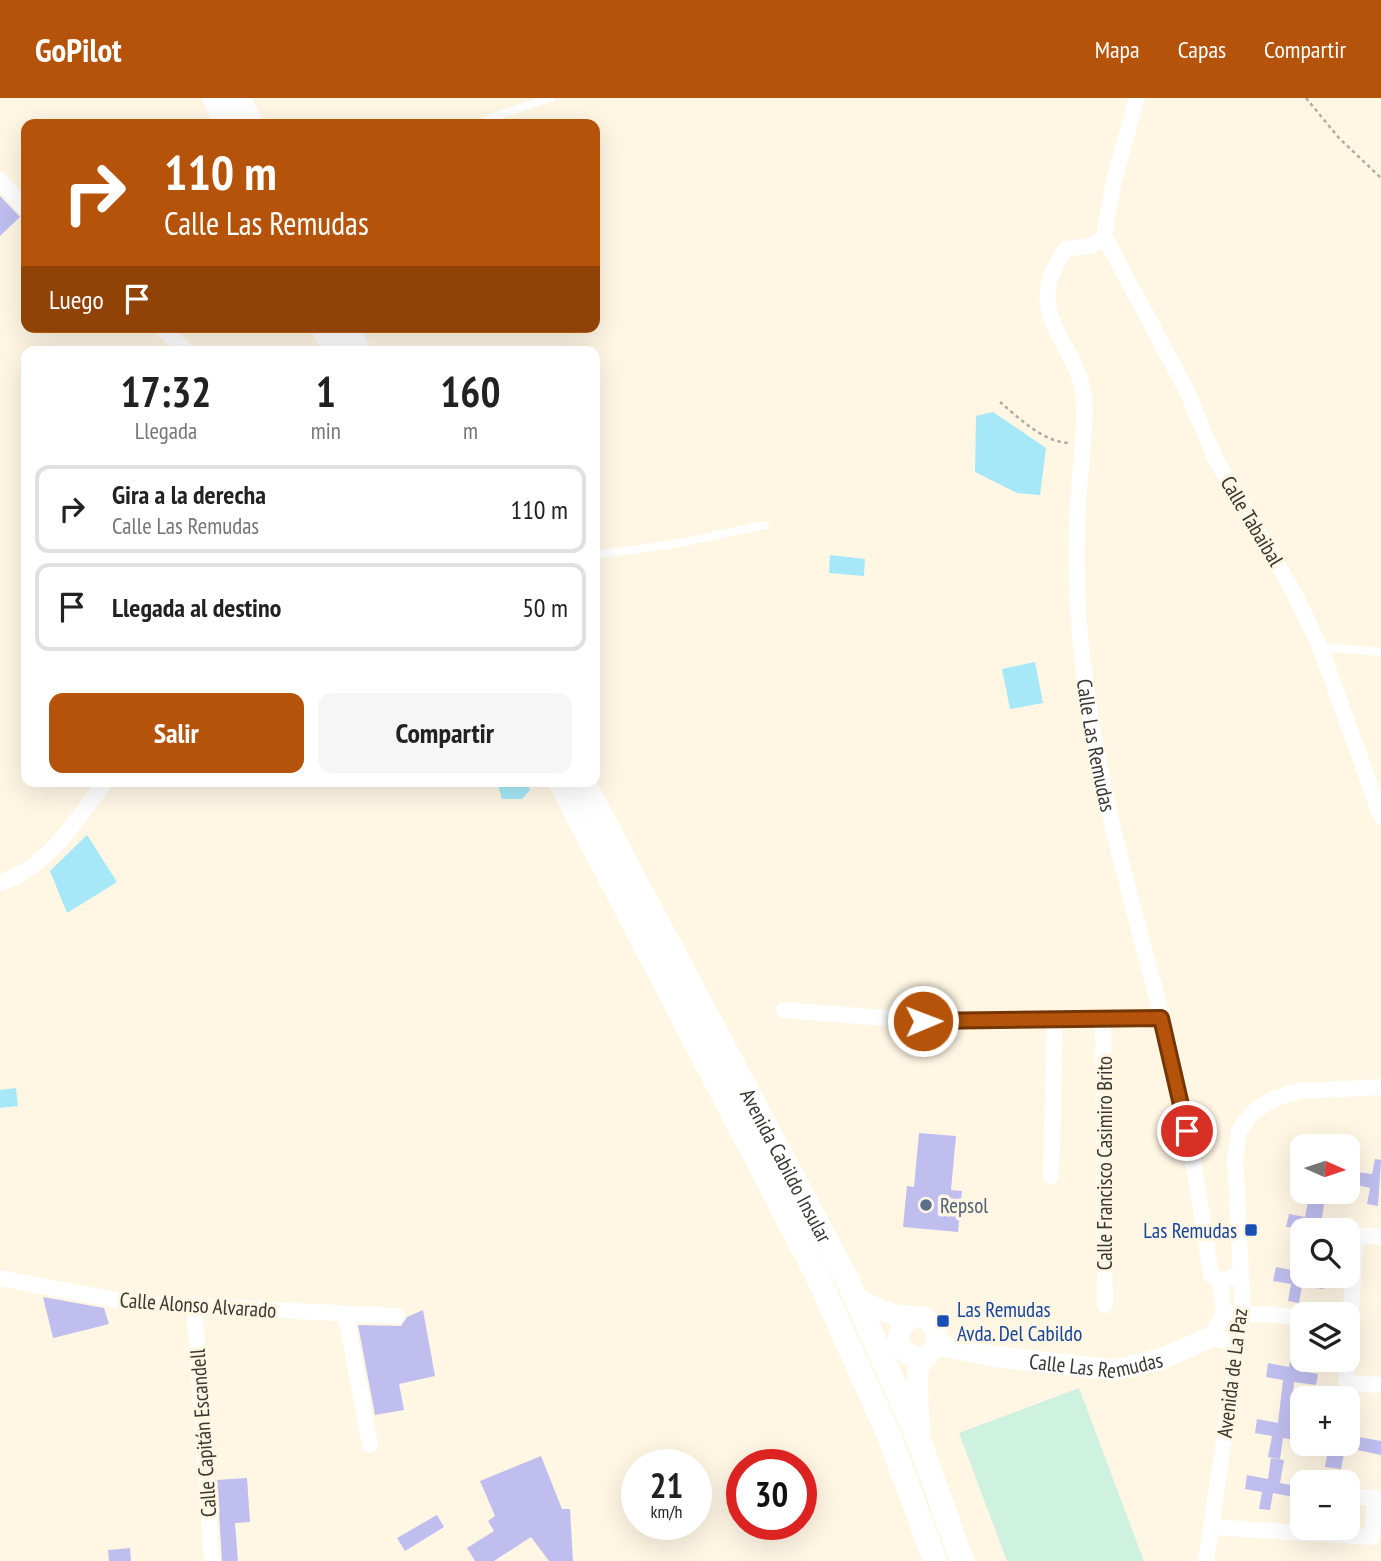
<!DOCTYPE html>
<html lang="es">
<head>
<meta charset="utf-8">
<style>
	:root { --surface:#fff; --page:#f6f6f6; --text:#222; --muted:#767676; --line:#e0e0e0; --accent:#b45309 }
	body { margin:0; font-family:"PT Sans Narrow",sans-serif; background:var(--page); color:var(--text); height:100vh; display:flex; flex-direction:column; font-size:26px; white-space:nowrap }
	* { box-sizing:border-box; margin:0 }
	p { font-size:23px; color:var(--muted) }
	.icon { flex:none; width:38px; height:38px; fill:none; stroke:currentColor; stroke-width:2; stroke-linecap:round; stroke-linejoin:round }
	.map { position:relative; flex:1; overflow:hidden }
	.panel { position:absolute; left:21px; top:248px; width:579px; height:441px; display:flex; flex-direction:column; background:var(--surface); border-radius:14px; box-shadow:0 7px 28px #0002 }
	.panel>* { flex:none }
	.guide { position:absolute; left:21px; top:21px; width:579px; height:214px; border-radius:14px; box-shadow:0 7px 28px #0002; background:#b45309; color:#fff; overflow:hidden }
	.needle { width:46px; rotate:93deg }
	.fabs { position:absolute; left:1290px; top:1036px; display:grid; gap:14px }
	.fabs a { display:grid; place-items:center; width:70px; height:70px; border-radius:14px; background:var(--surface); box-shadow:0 7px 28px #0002; font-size:35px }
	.speed { position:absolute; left:621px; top:1351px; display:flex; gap:14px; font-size:35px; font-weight:700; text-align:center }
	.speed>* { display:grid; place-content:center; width:91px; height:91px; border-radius:50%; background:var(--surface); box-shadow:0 7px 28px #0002; line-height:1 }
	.speed small { font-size:18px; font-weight:400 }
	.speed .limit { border:10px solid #d22; background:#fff; color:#111 }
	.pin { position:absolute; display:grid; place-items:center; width:60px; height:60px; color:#fff; margin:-30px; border:4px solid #fff; border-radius:50%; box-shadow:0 2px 7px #0007 }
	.me { position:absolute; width:77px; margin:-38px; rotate:89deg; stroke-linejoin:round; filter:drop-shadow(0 0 5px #0008) }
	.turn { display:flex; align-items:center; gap:24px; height:147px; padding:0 28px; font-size:32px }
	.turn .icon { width:91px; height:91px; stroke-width:2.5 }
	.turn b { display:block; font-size:49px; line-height:60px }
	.then { display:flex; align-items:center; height:66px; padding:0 28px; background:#0003; gap:14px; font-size:26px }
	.eta { display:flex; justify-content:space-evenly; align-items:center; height:119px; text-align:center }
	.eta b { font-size:42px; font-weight:700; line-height:49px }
	.button { display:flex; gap:14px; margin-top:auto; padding:14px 28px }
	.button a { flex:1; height:80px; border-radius:14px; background:var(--accent); color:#fff; font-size:28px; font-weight:700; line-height:80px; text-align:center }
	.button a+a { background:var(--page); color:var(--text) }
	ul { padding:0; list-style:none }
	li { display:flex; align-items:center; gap:21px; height:88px; margin:0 14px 10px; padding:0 14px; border:4px solid var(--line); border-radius:14px }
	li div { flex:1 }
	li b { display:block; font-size:26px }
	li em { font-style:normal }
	header { display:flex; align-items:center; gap:42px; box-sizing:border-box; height:98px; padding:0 35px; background:var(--accent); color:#fff }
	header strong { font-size:33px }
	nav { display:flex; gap:38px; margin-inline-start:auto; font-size:24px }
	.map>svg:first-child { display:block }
</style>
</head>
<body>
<header>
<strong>GoPilot</strong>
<nav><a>Mapa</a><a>Capas</a><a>Compartir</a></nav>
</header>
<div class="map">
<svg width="1381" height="1463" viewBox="0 0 1381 1463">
	<rect width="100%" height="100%" fill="#fff6e4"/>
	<!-- green -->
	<path fill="#cff1df" d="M1079,1290L1144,1463H1007L959,1335Z"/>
	<!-- water -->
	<path fill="#a6e8f7" d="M993,314L1046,350L1040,397L1017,395L975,374L976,318Z
		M830,457L865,461L864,478L829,475Z
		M1035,564L1043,605L1010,611L1002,571Z
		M497,684H526L530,692L522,701H502Z
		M87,737L117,784L67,815L50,773Z
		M16,990L18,1008L0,1010V992Z"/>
	<!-- building -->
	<path fill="#c0beef" d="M0,98L20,119L0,138Z
		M919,1035L956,1038L951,1092L962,1093L958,1134L903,1129L907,1088L914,1089Z
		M1375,1061L1381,1062L1378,1108L1367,1106L1370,1090L1348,1085V1073L1372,1076Z
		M1310,1094H1324L1322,1100H1325L1320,1132L1286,1129L1289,1116L1305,1119Z
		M1276,1169L1302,1174V1178L1325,1180L1323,1191L1302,1188L1299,1205L1288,1203L1291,1186L1273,1183Z
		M43,1199L104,1210L109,1226L53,1240Z
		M423,1212L435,1278L399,1286L404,1312L375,1317L358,1227L401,1228L407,1219Z
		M1292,1252L1302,1253L1301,1273L1318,1276L1316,1287L1294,1284L1290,1329L1302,1331V1343L1283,1340L1280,1361L1268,1359L1272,1338L1255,1335L1257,1321L1278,1325L1283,1282L1266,1279L1268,1265L1289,1269Z
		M1348,1337L1381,1343V1357L1348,1350Z
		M1329,1346H1346L1341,1371L1325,1369Z
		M541,1358L562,1411H570L573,1463H549L531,1439L494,1463H475L467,1450L494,1433L488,1423L495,1418L480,1383Z
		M1271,1360L1284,1362L1280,1385L1297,1388L1294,1399L1273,1395L1270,1412L1259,1411L1262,1394L1245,1391L1247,1377L1268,1381Z
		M247,1380L250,1424L235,1425L238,1463H222L217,1382Z
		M437,1417L444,1429L405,1453L397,1440Z
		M130,1450L131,1463H109L108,1452Z"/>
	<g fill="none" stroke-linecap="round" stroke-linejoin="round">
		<!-- path -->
		<path stroke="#b3ac9e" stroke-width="2.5" stroke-dasharray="3.5 3.5" stroke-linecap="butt" d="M1306,0L1339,40L1381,80
			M1000,304C1019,320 1042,343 1068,345"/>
		<!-- lane -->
		<path stroke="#fff" stroke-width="8" d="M480,26L493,19L550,0
			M595,457L680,445L765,427
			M1320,549L1381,554"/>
		<!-- street -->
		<g stroke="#fff" stroke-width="16">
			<path d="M0,82L26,111"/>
			<path id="s1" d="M1104,138L1091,148L1066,151C1017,217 1080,243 1084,302C1086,335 1080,370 1078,403C1075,457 1076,512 1083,566C1100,718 1152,861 1183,1010C1195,1065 1202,1121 1211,1177L1220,1184L1240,1176"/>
			<path d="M1104,138L1187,293L1216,362L1292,491L1320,549L1381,718"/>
			<path d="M1104,138L1114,82L1137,0"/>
			<path d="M161,229L187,254"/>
			<path d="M0,785C47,770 76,723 105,684"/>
			<path d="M784,912L923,923L1161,920"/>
			<path d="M1103,922L1105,1207"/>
			<path d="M1051,1078L1055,922"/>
			<path d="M1381,1139L1356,1137L1346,1285L1381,1287"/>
			<path d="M0,1180L132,1205L397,1218"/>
			<path d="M1220,1184L1224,1216L1209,1240L1239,1244"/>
			<path d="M194,1206L212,1463"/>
			<path d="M1235,1215L1302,1219"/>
			<path d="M346,1218L370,1347"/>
			<path d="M1211,1429L1372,1439L1375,1400L1348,1398"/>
			<path d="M1206,1463L1243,1214L1235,1061L1239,1033L1252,1015L1273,1001L1300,993L1381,989"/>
		</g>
		<!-- secondary -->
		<g stroke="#fff" stroke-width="21">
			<path d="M857,1202L894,1217L924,1219L937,1231V1247L919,1267L917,1281L920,1340"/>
			<path d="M913,1219L902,1227L898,1241C902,1255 911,1260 925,1259"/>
			<path id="s2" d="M937,1247L998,1259L1114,1272L1161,1261L1209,1240"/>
		</g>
		<!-- primary -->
		<g stroke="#fff" stroke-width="24">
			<path d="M214,0L227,26"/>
			<path d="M238,0L251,26"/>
			<path d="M323,229L335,254"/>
			<path d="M347,229L359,254"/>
			<path d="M560,684L818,1179L890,1340L935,1463"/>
			<path id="s3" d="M583,684L849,1185L920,1345L962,1463"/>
		</g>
	</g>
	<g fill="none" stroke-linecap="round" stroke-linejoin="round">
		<defs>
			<path id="route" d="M923,923L1161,920L1187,1033"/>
		</defs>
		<!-- route casing -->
		<use href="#route" stroke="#753606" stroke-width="18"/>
		<!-- route -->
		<use href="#route" stroke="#b45309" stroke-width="12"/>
	</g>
	<!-- markers -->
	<circle fill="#5c6f8a" stroke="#fff6e4" stroke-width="2.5" cx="926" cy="1107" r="7"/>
	<g fill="#1a4fb4" stroke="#fff6e4" stroke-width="2.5">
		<rect x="1244" y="1125" width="14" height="14" rx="3.5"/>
		<rect x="936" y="1216" width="14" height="14" rx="3.5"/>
	</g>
	<g text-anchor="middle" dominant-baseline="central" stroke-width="7" stroke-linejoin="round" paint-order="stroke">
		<!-- street labels -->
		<g font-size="21" fill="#3a3730" stroke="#fff6e4">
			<text transform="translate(1252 423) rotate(59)">Calle Tabaibal</text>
			<text stroke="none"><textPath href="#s1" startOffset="551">Calle Las Remudas</textPath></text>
			<text transform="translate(1104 1065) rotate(-90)">Calle Francisco Casimiro Brito</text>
			<text stroke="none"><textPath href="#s3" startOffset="434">Avenida Cabildo Insular</textPath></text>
			<text transform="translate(198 1207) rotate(4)">Calle Alonso Alvarado</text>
			<text stroke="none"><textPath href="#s2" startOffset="161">Calle Las Remudas</textPath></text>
			<text transform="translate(1232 1275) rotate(-83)">Avenida de La Paz</text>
			<text transform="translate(203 1335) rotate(-94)">Calle Capitán Escandell</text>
		</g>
		<!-- service labels -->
		<g font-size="21" fill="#4e5e75" stroke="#fff6e4" text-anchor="start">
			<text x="940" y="1107">Repsol</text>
		</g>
		<!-- transit labels -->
		<g font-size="21" fill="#164399" stroke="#fff6e4" text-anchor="end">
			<text x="1237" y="1132">Las Remudas</text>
			<text x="957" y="1211" text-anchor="start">Las Remudas<tspan x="957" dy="24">Avda. Del Cabildo</tspan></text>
		</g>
	</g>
</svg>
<div class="fabs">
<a><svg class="needle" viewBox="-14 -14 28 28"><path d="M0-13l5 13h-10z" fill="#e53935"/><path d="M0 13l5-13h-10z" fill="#767676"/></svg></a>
<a><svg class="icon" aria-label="search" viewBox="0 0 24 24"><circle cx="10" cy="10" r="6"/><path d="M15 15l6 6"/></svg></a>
<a><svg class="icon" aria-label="layers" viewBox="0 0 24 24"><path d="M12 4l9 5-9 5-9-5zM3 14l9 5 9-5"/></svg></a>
<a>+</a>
<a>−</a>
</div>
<div class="speed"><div>21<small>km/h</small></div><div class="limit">30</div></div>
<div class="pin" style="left:1187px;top:1033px;background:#d93025"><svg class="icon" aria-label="arrive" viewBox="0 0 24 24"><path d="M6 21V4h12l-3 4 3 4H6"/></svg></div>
<svg class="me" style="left:923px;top:923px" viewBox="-20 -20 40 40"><circle r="17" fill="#b45309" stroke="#fff" stroke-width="3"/><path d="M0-11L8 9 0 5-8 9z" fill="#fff"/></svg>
<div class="guide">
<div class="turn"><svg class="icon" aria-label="right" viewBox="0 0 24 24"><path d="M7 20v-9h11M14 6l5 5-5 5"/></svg><div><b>110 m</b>Calle Las Remudas</div></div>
<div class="then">Luego<svg class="icon" aria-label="arrive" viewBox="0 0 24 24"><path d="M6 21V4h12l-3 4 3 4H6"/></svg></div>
</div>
<section class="panel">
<div class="eta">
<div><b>17:32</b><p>Llegada</p></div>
<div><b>1</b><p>min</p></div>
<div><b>160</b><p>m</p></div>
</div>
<ul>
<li><svg class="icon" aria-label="right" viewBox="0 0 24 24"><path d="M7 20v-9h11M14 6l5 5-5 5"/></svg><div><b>Gira a la derecha</b><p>Calle Las Remudas</p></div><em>110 m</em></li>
<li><svg class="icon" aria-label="arrive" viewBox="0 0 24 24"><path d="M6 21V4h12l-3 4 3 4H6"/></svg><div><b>Llegada al destino</b></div><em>50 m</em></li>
</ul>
<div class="button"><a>Salir</a><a>Compartir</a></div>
</section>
</div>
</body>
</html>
